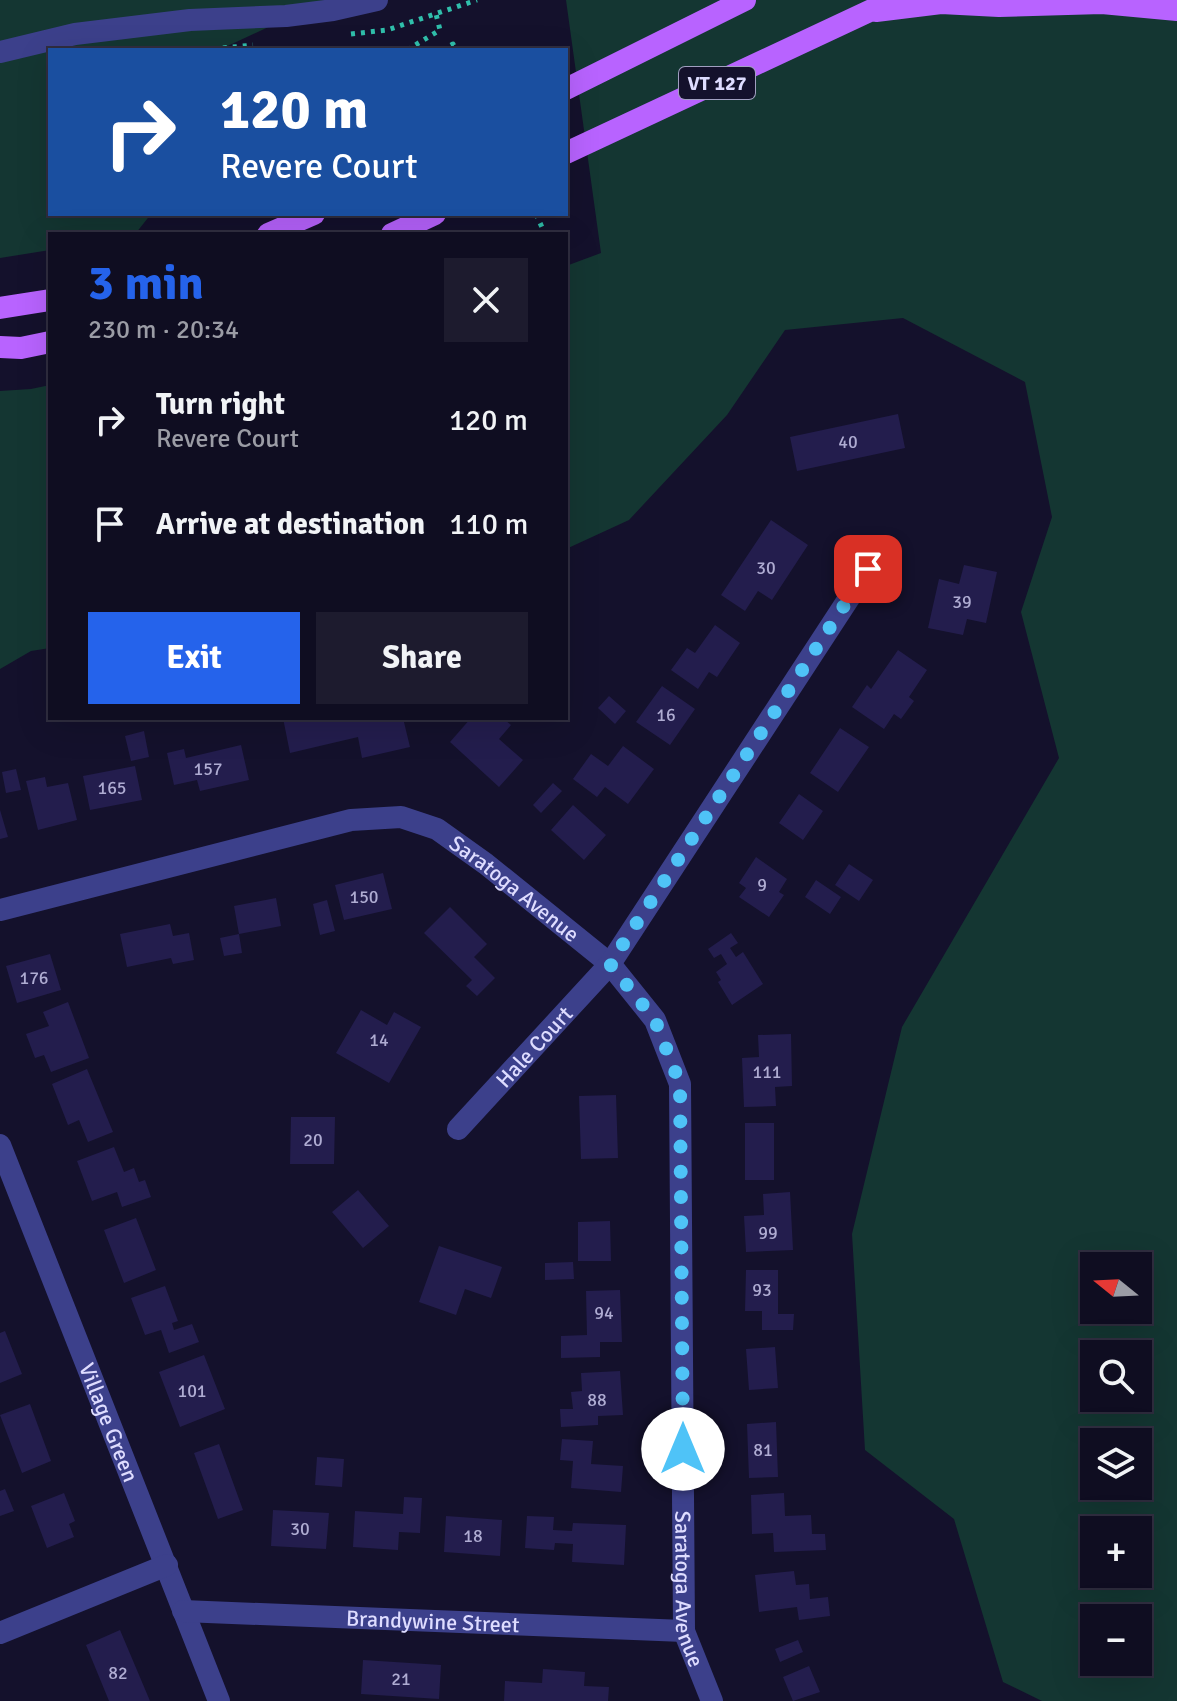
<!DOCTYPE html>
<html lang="en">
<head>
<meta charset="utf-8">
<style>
	:root { --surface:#0f0d21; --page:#1d1b2e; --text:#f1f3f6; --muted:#9b9ca5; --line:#2f2d3f; --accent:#2563eb }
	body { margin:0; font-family:Signika,sans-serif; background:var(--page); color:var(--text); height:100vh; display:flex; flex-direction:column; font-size:30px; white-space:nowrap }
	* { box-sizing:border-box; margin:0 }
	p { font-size:26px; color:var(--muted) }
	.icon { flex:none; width:44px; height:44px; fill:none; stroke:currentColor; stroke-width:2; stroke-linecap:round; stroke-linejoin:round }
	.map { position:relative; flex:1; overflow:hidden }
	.sheet { position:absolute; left:48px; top:232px; width:520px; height:488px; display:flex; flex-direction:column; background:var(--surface); border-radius:0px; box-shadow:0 8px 32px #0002,0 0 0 2px var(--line) }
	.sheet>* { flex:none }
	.guide { position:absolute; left:48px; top:48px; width:520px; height:168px; border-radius:0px; box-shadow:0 8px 32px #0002,0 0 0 2px var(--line); background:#1a4fa0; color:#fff; overflow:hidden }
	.needle { width:52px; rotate:288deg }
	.buttons { position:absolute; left:1080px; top:1252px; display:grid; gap:16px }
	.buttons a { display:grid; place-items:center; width:72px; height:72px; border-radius:0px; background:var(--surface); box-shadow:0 8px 32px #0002,0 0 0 2px var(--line); font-size:40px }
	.pin { position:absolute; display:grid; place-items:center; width:68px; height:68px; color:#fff; margin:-34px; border-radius:16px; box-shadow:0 4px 12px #0006 }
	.me { position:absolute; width:88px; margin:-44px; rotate:0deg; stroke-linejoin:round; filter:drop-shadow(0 0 6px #0008) }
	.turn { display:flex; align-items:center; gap:28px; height:168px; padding:0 40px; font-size:36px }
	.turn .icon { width:104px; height:104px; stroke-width:2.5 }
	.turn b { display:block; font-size:56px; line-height:68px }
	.round { display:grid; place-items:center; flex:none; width:84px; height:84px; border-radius:0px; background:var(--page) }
	.summary { display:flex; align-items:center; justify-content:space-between; height:136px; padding:0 40px }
	h1 { font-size:48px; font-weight:800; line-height:60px; color:var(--accent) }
	.primary-button { display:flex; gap:16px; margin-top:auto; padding:16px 40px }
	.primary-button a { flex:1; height:92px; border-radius:0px; background:var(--accent); color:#fff; font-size:32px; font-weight:800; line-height:92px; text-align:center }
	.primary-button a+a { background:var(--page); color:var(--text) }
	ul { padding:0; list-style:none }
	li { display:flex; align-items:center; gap:24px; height:104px; padding:0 40px }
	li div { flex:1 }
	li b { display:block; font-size:30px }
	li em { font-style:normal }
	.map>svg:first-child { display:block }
</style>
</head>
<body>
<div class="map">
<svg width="1177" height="1701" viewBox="0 0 1177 1701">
	<rect width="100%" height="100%" fill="#14112c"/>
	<!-- green -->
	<path fill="#143632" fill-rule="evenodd" d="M0,0H326L219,50H50V214H151L136,233L50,234V250L0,258Z
		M566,0H1177V1701H1042L1003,1682L954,1519L865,1450L852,1234L902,1027L1059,758L1021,612L1052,517L1025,382L903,318L785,330L727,415L629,520L566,549V266L601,253ZM1094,1266H1138V1310H1094ZM1094,1354H1138V1398H1094ZM1094,1442H1138V1486H1094ZM1094,1530H1138V1574H1094ZM1094,1618H1138V1662H1094Z
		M50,385V648L31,651L0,669V391L31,389Z"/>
	<!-- building -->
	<path fill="#231d4d" d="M898,414L905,448L797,471L790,437Z
		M771,520L808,545L772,600L758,591L745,611L721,595Z
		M964,565L997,572L986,623L967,619L963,635L928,628L939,579L959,584Z
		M715,625L740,643L717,677L709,672L698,689L671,670L687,648L695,653Z
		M898,650L927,670L909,697L914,701L901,719L894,714L884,729L852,707L867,685L871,689Z
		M662,686L695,709L670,745L636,722Z
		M609,696L626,711L615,724L598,708Z
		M283,718H403L410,747L362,758L358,737L290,753Z
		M471,718H503L511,725L499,739L523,760L499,787L450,742Z
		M840,728L869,747L838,792L810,773Z
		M144,731L149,757L131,761L125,736Z
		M241,745L249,780L200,791L197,780L174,785L167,753L184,749L186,758Z
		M623,746L654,769L628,804L605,787L597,797L573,779L591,754L608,766Z
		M135,766L142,800L90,810L83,776Z
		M16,769L21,790L6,793L2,772Z
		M45,777L47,787L68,783L77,820L38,830L26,781Z
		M553,783L562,791L541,813L533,805Z
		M799,794L823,811L803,840L779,823Z
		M573,805L606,835L584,860L551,830Z
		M0,810L8,837L0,839Z
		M756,857L787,879L779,892L784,895L769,917L739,897L746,888L739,883Z
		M849,864L873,880L859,901L835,885Z
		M383,873L392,909L344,920L335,885Z
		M816,880L841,897L830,914L805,897Z
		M276,898L281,926L239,934L234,906Z
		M327,900L335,931L320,935L313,904Z
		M450,907L487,944L474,957L495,978L477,996L466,986L472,980L424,933Z
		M170,924L173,936L189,933L194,960L173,964L171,958L127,967L120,934Z
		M731,933L738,943L730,948L736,957L743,952L763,984L732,1005L718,982L721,980L716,972L727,964L721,954L714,958L708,949Z
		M239,934L242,953L224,956L220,938Z
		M50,954L61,990L17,1003L6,966Z
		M68,1002L89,1058L51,1072L44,1055L35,1058L26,1034L49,1026L43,1012Z
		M361,1010L387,1025L394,1012L421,1027L389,1083L336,1053Z
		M791,1034L792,1086L775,1087L776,1106L744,1107L742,1058L759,1057L758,1035Z
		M87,1069L113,1132L88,1142L79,1120L68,1125L52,1084Z
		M616,1095L618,1158L581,1159L579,1096Z
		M291,1117H335L334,1164H290Z
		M745,1123H774V1180H745Z
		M114,1147L124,1172L134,1168L139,1182L145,1180L151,1197L122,1207L117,1192L92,1201L77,1161Z
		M358,1190L389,1226L363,1248L332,1212Z
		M790,1192L793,1250L746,1252L744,1216L764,1215L763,1194Z
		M136,1218L156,1270L124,1283L104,1230Z
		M610,1221L611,1261H578V1222Z
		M439,1246L502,1267L491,1298L465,1289L456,1315L419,1302Z
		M573,1262L574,1279L545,1280V1263Z
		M746,1270H778V1314H794L793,1330H762V1311H745Z
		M165,1286L178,1321L172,1323L174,1330L192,1324L199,1342L169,1353L161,1330L145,1335L131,1298Z
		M620,1290L622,1342H600V1357L561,1358V1336L587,1335L586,1291Z
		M5,1331L22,1374L0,1383V1333Z
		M775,1347L778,1388L749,1390L746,1349Z
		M204,1355L225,1409L180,1427L159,1372Z
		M620,1371L623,1415L598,1416V1425L561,1427L560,1409H573L571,1392L582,1391L581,1373Z
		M30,1404L51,1461L22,1473L0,1415Z
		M776,1422L778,1477L749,1478L747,1424Z
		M562,1439L593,1441L591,1464L623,1466L621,1492L571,1488L573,1461L560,1460Z
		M219,1444L243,1510L218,1519L194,1453Z
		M317,1457L344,1459L342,1487L315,1485Z
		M5,1489L14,1511L0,1516V1491Z
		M64,1493L75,1521L69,1524L74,1537L47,1548L31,1506Z
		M784,1493L785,1516L811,1515L812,1534H825L826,1550L774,1552L773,1533L752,1534L751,1495Z
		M404,1497L422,1498L420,1533L399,1532L398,1550L353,1547L355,1511L403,1514Z
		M273,1510L329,1513L326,1549L271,1546Z
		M446,1516L502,1520L500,1556L444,1552Z
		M527,1516L554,1517L553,1530L572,1531L573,1523L626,1525L624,1565L572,1562L573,1544L555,1543L554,1550L525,1548Z
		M794,1571L796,1585L809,1584L810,1599L828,1597L830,1616L799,1620L797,1607L759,1612L755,1575Z
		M120,1630L150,1701H109L86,1645Z
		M798,1640L803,1652L780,1662L775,1649Z
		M363,1660L441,1665L439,1699L361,1694Z
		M809,1666L820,1692L793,1701L783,1677Z
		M543,1669L585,1672L584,1686L609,1687L608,1701H504L505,1681L542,1683Z"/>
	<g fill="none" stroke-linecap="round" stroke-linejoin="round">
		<!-- path -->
		<path stroke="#30bfab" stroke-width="5" stroke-dasharray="4 6" stroke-linecap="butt" d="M351,34L387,30L477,0
			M203,50L253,45
			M407,50L440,30L436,14
			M442,50L453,44L456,50
			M536,214L545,234"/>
		<!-- minor -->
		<g stroke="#3c408b" stroke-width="22">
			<path d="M0,52L75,34L190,20L286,16L333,10L377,0"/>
			<path id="s1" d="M0,910L351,820L401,817L437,829L486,864L610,964L655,1020L680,1084L684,1631L712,1701"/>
			<path id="s2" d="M458,1129L610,964L868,569"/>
			<path id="s3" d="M0,1145L219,1701"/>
			<path id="s4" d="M183,1611L684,1631"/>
			<path d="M0,1633L167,1565"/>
		</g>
		<!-- primary -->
		<path stroke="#b863ff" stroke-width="22" d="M876,11L941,3L999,6L1102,3L1177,10
			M566,89L745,0
			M566,153L893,0
			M268,234L314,214
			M392,234L435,214
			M0,308L50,300
			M0,347L21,348L50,342"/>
	</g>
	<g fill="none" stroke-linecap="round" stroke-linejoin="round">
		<!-- route -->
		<path stroke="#4fc3f7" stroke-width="14" stroke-dasharray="0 25.2" d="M683,1449L680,1084L655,1020L610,964L868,569"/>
	</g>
	<g text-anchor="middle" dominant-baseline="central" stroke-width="7" stroke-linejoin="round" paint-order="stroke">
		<!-- number labels -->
		<g font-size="18" fill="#afacd2">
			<text x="848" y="442">40</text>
			<text x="766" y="568">30</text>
			<text x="962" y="602">39</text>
			<text x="666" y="715">16</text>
			<text x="208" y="769">157</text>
			<text x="112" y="788">165</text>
			<text x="762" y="885">9</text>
			<text x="364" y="897">150</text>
			<text x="34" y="978">176</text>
			<text x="379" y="1040">14</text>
			<text x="767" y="1072">111</text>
			<text x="313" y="1140">20</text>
			<text x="768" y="1233">99</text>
			<text x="762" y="1290">93</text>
			<text x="604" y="1313">94</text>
			<text x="192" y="1391">101</text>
			<text x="597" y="1400">88</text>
			<text x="763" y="1450">81</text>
			<text x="300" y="1529">30</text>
			<text x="473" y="1536">18</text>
			<text x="118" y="1673">82</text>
			<text x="401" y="1679">21</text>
		</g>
		<!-- shield labels -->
		<rect fill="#14112c" stroke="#a19fc0" stroke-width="2" x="679" y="67" width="76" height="32" rx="6"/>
		<g font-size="20" font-weight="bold" fill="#dedcff">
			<text x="717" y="83">VT 127</text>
		</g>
		<!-- street labels -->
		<g font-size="22" fill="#dedcff" stroke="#14112c">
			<text stroke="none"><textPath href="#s1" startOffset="548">Saratoga Avenue</textPath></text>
			<text stroke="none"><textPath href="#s2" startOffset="112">Hale Court</textPath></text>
			<text stroke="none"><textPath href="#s3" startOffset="298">Village Green</textPath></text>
			<text stroke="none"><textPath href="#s1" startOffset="1316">Saratoga Avenue</textPath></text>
			<text stroke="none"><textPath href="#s4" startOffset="250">Brandywine Street</textPath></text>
		</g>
	</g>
</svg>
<div class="buttons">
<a><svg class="needle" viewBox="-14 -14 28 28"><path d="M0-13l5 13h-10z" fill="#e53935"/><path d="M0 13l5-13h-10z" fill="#9b9ca5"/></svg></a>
<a><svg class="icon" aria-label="search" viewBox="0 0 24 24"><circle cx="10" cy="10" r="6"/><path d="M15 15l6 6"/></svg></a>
<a><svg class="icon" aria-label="layers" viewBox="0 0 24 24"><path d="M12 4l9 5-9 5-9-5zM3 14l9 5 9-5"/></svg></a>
<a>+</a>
<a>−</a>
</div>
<div class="pin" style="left:868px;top:569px;background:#d93025"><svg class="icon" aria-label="arrive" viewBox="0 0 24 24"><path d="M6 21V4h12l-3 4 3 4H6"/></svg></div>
<svg class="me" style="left:683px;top:1449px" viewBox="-20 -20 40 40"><circle r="19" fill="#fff"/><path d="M0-13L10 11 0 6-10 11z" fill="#4fc3f7"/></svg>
<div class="guide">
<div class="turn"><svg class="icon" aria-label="right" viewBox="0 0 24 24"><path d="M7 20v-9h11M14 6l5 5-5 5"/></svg><div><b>120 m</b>Revere Court</div></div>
</div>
<section class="sheet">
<div class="summary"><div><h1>3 min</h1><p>230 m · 20:34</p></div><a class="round"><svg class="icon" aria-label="close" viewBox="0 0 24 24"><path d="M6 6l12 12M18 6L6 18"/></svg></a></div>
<ul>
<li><svg class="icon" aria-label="right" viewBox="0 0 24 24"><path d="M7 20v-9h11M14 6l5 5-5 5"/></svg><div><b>Turn right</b><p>Revere Court</p></div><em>120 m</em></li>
<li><svg class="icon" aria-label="arrive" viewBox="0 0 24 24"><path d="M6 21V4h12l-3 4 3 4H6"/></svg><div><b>Arrive at destination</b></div><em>110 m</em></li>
</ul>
<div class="primary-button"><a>Exit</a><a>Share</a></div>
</section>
</div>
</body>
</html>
